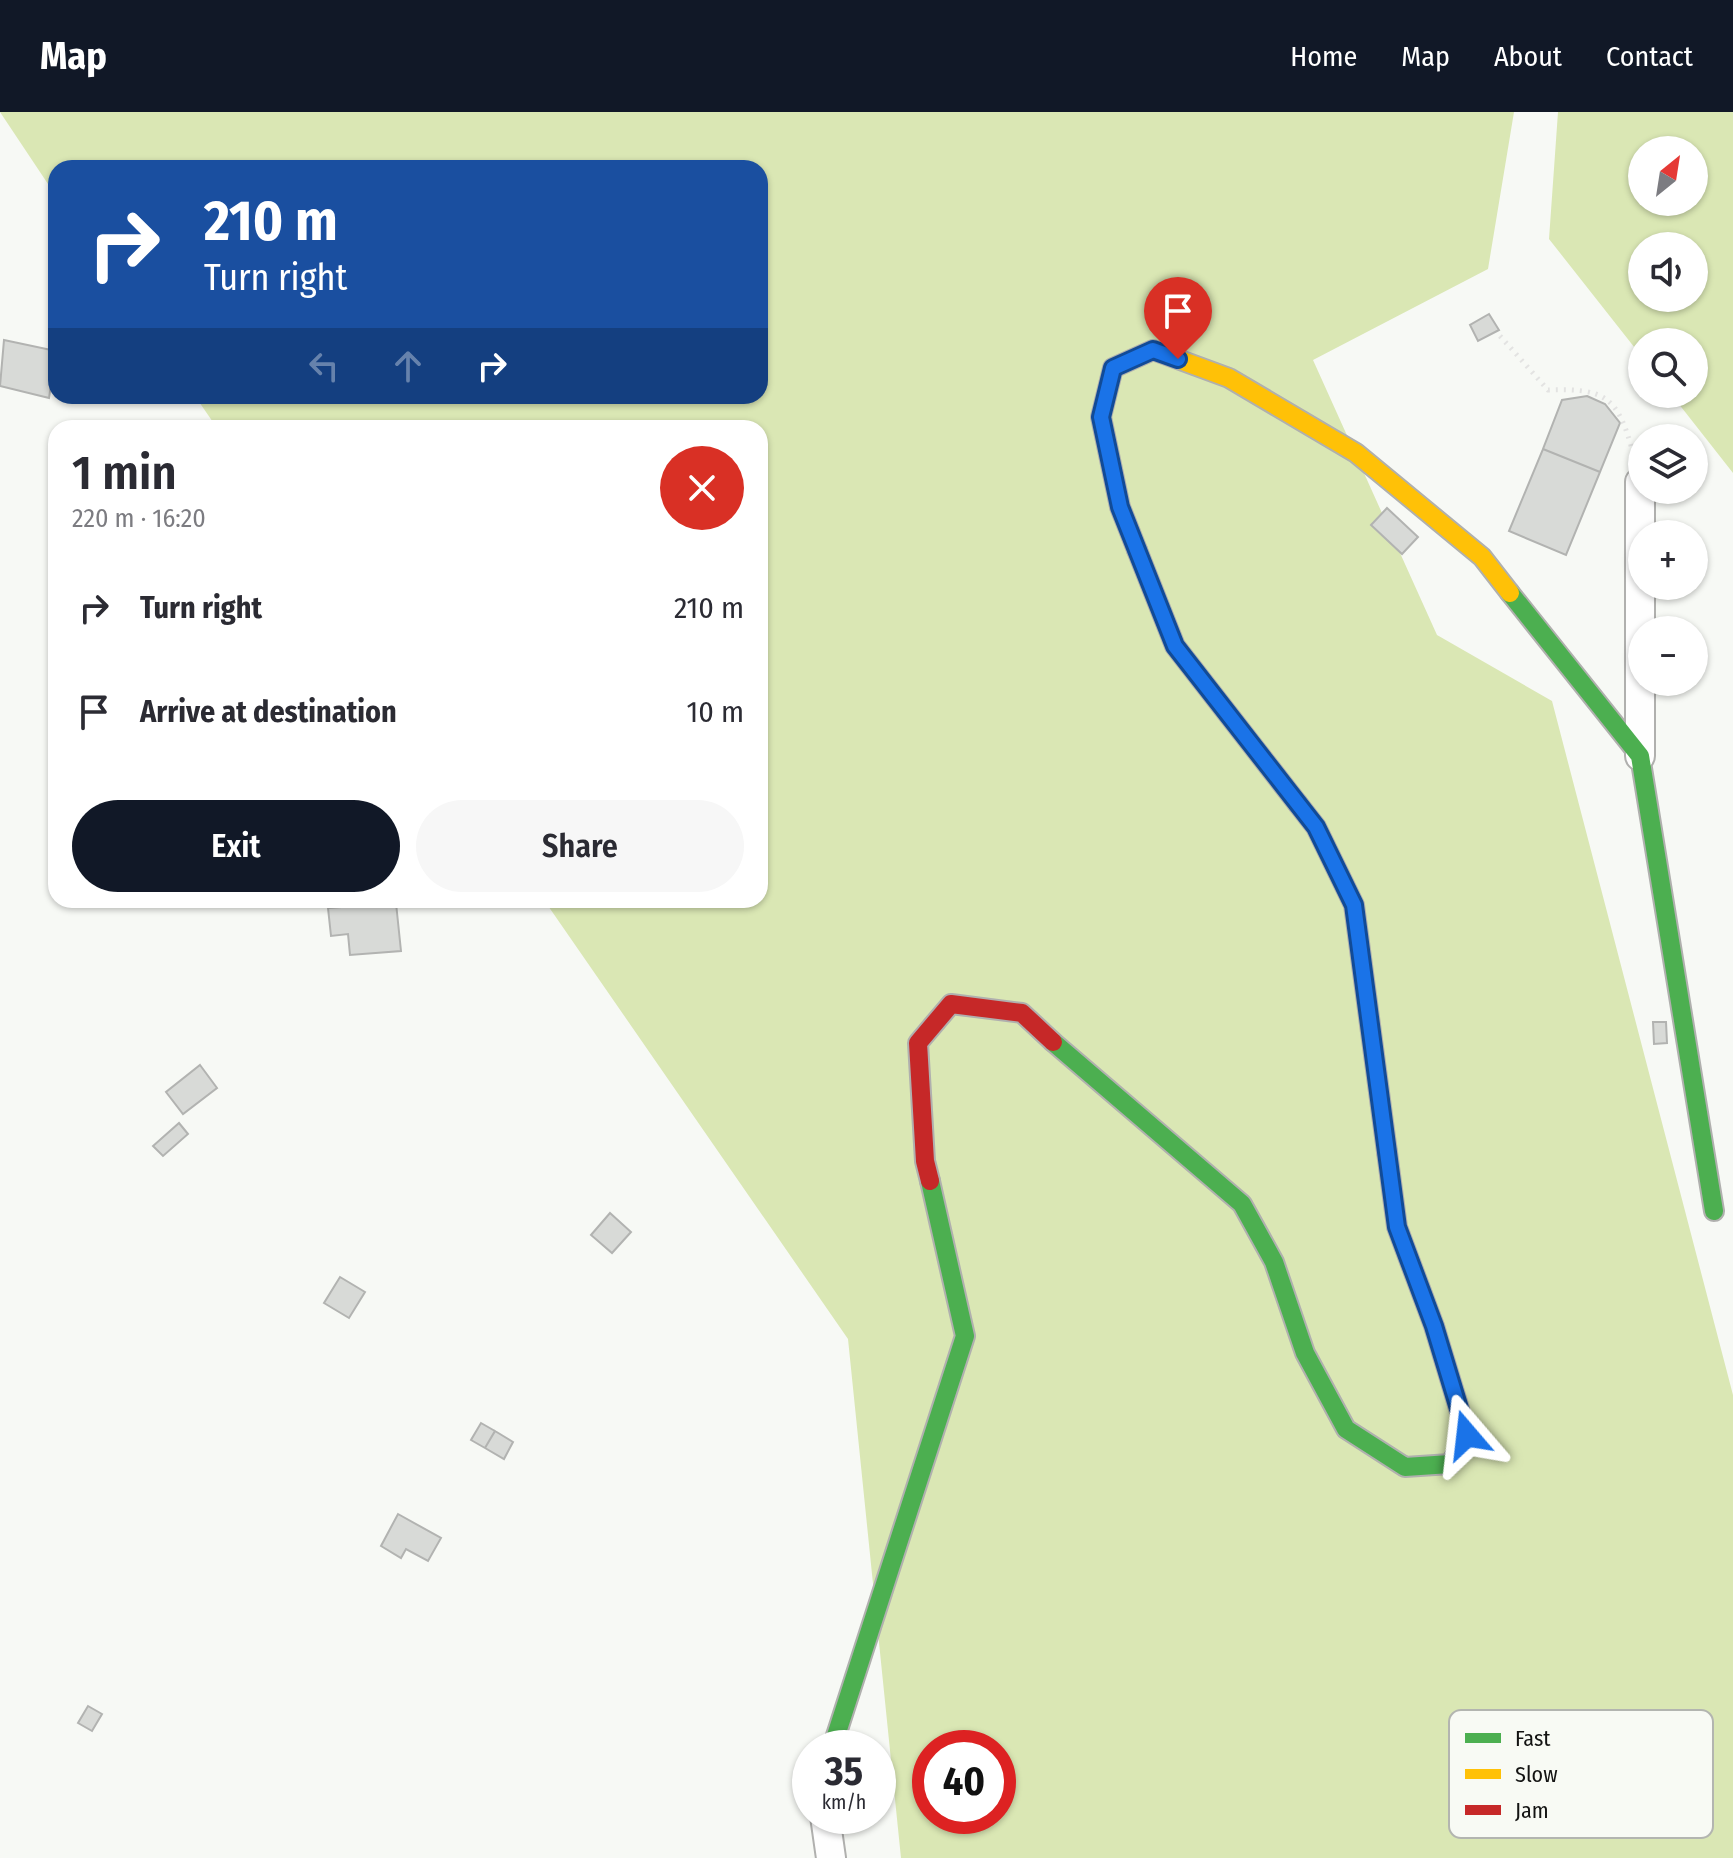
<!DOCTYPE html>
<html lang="en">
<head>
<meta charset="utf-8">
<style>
	:root { --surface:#fff; --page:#f7f7f7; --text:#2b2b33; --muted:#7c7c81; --accent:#111827 }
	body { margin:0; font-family:"Fira Sans Condensed",sans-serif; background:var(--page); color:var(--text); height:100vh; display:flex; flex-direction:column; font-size:30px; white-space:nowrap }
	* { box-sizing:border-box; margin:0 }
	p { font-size:26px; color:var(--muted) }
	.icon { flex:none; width:44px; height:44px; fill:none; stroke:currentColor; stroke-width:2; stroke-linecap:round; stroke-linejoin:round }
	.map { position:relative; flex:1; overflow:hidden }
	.details { position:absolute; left:48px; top:308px; width:720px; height:488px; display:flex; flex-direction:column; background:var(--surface); border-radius:24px; box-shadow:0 2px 6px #0004 }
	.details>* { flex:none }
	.banner { position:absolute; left:48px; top:48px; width:720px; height:244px; border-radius:24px; box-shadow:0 2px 6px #0004; background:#1a4fa0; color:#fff; overflow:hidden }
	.needle { width:52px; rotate:30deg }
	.tools { position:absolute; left:1628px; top:24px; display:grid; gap:16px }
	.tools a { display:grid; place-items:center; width:80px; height:80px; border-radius:50%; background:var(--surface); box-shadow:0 2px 6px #0004; font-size:40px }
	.speed { position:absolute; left:792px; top:1618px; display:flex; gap:16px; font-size:40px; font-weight:700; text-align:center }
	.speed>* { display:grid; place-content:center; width:104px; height:104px; border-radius:50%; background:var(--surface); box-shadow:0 2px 6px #0004; line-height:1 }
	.speed small { font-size:20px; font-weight:400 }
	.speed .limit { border:12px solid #d22; background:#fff; color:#111 }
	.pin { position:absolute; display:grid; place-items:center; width:68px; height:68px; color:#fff; margin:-82px -34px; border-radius:50% 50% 50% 0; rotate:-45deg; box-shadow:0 0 8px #0007 }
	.pin .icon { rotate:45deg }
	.me { position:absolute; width:88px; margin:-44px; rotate:343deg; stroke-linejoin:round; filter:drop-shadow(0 0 6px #0008) }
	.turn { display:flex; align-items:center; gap:28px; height:168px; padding:0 24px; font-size:36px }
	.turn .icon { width:104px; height:104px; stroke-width:2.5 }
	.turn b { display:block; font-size:56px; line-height:68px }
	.lanes { display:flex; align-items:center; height:76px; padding:0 24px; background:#0003; justify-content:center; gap:40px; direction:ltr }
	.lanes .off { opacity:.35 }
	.round { display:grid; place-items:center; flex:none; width:84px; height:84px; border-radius:42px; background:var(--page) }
	.head { display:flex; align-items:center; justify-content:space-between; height:136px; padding:0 24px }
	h1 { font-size:48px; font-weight:600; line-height:60px }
	.button { display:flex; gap:16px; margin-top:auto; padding:16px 24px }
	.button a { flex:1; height:92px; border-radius:48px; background:var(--accent); color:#fff; font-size:32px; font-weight:600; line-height:92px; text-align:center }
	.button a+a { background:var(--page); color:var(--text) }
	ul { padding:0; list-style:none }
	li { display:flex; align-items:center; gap:24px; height:104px; padding:0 24px }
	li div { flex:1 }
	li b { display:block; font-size:30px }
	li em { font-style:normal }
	header { display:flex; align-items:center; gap:48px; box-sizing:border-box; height:112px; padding:0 40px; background:var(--accent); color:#fff }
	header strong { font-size:38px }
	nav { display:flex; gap:44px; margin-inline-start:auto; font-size:28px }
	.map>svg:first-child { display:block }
</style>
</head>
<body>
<header>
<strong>Map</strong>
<nav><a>Home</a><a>Map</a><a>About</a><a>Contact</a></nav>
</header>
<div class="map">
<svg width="1733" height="1746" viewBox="0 0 1733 1746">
	<rect width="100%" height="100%" fill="#f7f9f5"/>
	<!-- green -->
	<path fill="#dae7b4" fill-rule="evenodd" d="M0,0H1514L1488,157L1313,248L1437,523L1552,589L1733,1283V1746H901L848,1227L544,788H760V316H217L195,284H760V56H56V84ZM930,1636H998V1704H930Z
		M1558,0H1733V361L1671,282H1694V230H1642V245L1549,127ZM1642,38H1694V90H1642ZM1642,134H1694V186H1642Z"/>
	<!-- building -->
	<path fill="#d8dad7" stroke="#b2b3b1" stroke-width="2" d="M1489,202L1499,218L1478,229L1470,213Z
		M4,228L56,239L49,286L0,274Z
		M1587,284L1605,292L1620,311L1600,360L1543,337L1562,288Z
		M1543,337L1600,360L1566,443L1509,419Z
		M1387,396L1418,425L1402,442L1371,413Z
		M396,791L401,839L350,843L348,822L331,824L328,796Z
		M1653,910H1666L1667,931L1654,932Z
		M200,953L217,976L183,1002L166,980Z
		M179,1011L188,1022L163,1044L153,1034Z
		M610,1101L631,1120L612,1141L591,1123Z
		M340,1165L365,1180L349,1206L324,1191Z
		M481,1311L495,1319L485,1336L471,1328Z
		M495,1319L513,1330L504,1347L485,1336Z
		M398,1402L441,1426L428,1449L406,1437L401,1446L381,1434Z
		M88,1594L102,1602L92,1619L78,1611Z"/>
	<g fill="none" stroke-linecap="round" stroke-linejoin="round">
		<defs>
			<path id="street" d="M1640,370V644
				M825,1704L831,1746"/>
			<path id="fast" d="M1510,481L1640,644L1714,1099
				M1298,692L1316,715L1354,793L1387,1040
				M1053,930L1242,1092L1274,1150L1305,1241L1346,1317L1405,1355L1450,1352L1457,1341
				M832,1636L965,1224L930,1069"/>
			<path id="slow" d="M1137,438L1120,395L1101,305L1113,256L1153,238L1229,266L1356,341L1482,445L1510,481"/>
			<path id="jam" d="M1137,438L1175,534L1298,692
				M1387,1040L1397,1115L1434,1214L1467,1323L1457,1341
				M930,1069L925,1049L918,931L951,892L1022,901L1053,930"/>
		</defs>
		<!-- street casing -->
		<use href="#street" stroke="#b0b0ae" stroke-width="32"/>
		<!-- fast casing -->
		<use href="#fast" stroke="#b0b0ae" stroke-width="22"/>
		<!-- slow casing -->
		<use href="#slow" stroke="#b0b0ae" stroke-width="22"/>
		<!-- jam casing -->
		<use href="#jam" stroke="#b0b0ae" stroke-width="22"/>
		<!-- path -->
		<path stroke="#e3e3e2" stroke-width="5" stroke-dasharray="2 6" stroke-linecap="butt" d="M1500,224L1548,278C1606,276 1618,285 1633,341"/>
		<!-- street -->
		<use href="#street" stroke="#fefefe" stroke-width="28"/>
		<!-- fast -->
		<use href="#fast" stroke="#4caf50" stroke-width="18"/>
		<!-- slow -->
		<use href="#slow" stroke="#ffc107" stroke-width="18"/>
		<!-- jam -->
		<use href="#jam" stroke="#c62828" stroke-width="18"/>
	</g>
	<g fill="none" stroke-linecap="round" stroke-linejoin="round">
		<defs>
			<path id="route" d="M1178,247L1153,238L1113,256L1101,305L1120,395L1175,534L1316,715L1354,793L1397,1115L1434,1214L1467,1323"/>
		</defs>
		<!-- route casing -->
		<use href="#route" stroke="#114b97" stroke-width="20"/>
		<!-- route -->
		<use href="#route" stroke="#1a73e8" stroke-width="14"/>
	</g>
	<!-- legend -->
	<rect x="1449" y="1598" width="264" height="128" rx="12" fill="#f8faf4" stroke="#b3b5b0" stroke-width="2"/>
	<rect x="1465" y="1621" width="36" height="10" fill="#4caf50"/>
	<rect x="1465" y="1657" width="36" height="10" fill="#ffc107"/>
	<rect x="1465" y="1693" width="36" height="10" fill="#c62828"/>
	<g font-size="22" fill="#131312">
		<text x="1515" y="1634">Fast</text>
		<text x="1515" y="1670">Slow</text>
		<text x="1515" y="1706">Jam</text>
	</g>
</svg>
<div class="tools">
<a><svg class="needle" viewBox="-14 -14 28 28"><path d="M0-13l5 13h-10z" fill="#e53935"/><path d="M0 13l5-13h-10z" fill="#7c7c81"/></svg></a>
<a><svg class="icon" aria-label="sound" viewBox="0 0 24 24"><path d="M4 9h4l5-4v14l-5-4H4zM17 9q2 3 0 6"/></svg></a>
<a><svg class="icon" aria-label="search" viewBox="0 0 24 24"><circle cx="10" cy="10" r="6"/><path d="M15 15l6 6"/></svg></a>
<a><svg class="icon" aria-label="layers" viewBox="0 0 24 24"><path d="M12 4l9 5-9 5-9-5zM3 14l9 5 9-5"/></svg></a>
<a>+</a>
<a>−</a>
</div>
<div class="speed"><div>35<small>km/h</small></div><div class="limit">40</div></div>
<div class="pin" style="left:1178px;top:247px;background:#d93025"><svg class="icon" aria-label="arrive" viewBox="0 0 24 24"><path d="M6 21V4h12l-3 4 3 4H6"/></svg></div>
<svg class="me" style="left:1467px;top:1323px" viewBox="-20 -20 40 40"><path d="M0-17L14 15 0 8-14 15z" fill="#1a73e8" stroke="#fff" stroke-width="4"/></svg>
<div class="banner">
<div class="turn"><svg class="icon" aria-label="right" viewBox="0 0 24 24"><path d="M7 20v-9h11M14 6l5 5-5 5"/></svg><div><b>210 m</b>Turn right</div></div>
<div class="lanes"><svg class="icon off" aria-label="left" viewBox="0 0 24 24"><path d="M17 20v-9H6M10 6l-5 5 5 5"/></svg><svg class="icon off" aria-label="ahead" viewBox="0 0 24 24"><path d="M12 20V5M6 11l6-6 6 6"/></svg><svg class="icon" aria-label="right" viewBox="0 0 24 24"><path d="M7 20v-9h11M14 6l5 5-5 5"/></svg></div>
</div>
<section class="details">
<div class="head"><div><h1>1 min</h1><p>220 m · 16:20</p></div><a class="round" style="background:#d93025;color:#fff"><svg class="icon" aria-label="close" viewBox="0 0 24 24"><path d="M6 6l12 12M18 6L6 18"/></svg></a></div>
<ul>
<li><svg class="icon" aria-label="right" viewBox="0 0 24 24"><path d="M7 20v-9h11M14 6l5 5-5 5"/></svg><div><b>Turn right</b></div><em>210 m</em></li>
<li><svg class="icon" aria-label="arrive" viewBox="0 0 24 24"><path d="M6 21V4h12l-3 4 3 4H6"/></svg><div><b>Arrive at destination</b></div><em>10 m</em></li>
</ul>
<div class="button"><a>Exit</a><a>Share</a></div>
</section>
</div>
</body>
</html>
